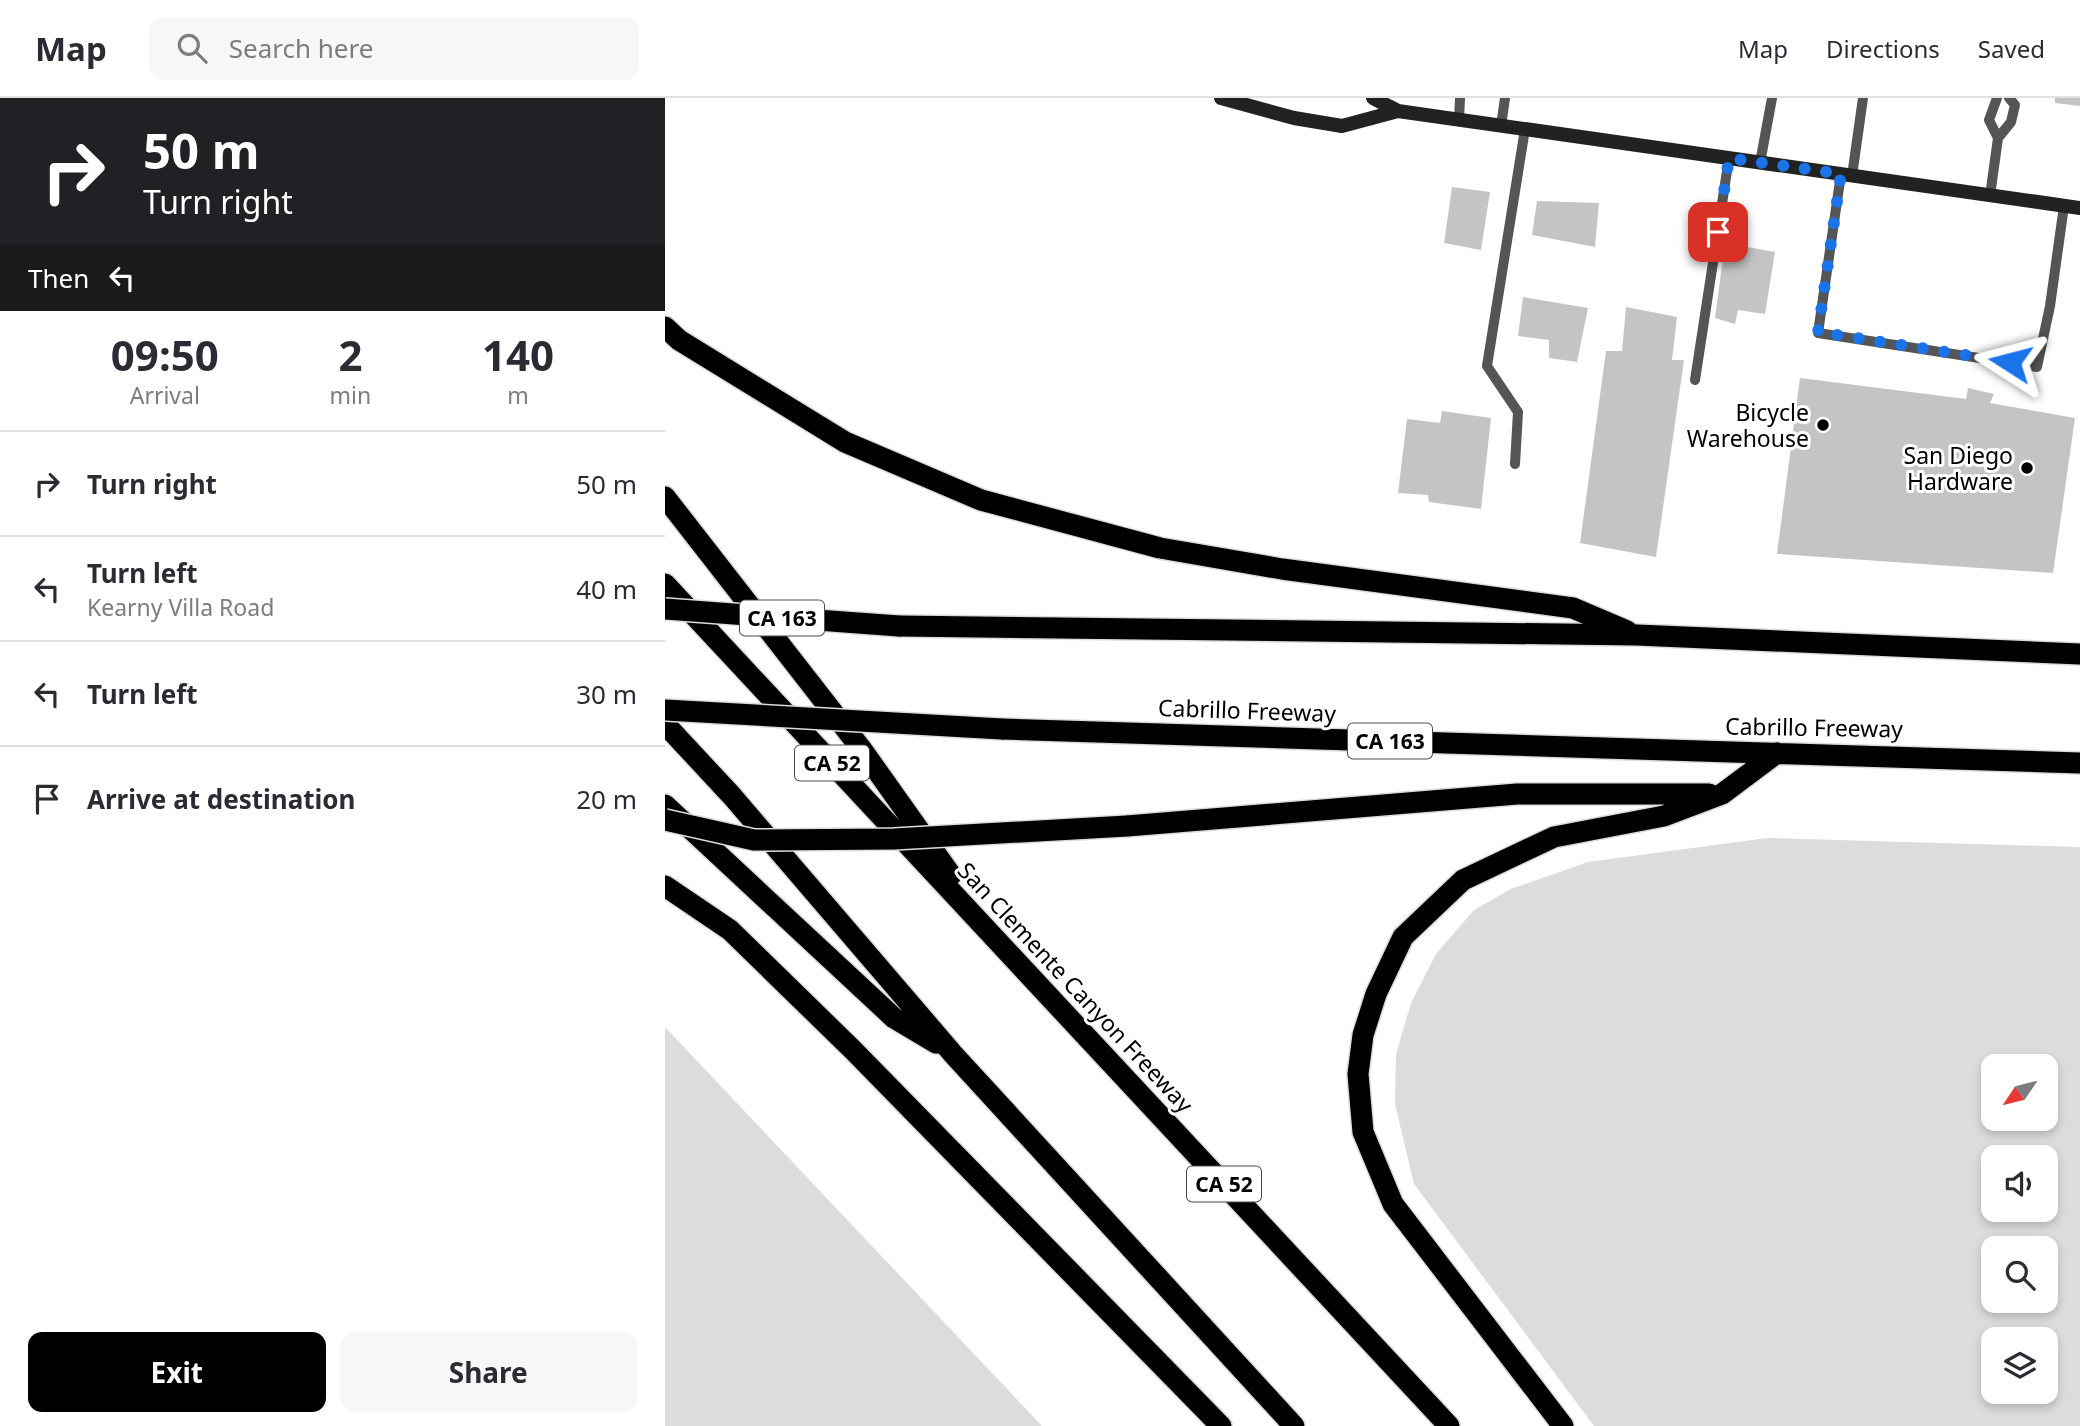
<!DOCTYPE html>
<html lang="en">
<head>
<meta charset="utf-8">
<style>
	:root { --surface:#fff; --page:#f7f7f7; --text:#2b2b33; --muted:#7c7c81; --line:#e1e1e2; --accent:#000 }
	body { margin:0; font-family:"Noto Sans",sans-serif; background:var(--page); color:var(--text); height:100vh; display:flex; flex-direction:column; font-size:26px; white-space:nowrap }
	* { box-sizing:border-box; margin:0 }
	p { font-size:23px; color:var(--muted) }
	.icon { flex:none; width:38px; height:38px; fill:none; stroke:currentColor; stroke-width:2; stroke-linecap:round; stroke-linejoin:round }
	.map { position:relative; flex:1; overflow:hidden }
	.side { display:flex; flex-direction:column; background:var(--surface); width:665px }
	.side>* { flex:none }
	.banner { background:#202124; color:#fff; overflow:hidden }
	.needle { width:46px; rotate:235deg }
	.buttons { position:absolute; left:1316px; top:956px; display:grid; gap:14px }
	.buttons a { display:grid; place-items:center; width:77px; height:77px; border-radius:14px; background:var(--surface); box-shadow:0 4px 10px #0003; font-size:35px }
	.pin { position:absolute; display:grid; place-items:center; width:60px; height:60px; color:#fff; margin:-30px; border-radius:14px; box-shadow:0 4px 10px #0006 }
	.me { position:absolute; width:77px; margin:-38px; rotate:279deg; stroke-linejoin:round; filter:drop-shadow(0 0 5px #0008) }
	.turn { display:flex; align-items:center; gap:24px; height:147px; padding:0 28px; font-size:32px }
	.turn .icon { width:91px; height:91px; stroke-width:2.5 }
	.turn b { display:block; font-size:49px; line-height:60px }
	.then { display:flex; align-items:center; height:66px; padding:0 28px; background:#0003; gap:14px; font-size:26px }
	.eta { display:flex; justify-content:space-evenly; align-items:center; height:119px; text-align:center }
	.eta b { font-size:42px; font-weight:700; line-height:49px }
	.button { display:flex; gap:14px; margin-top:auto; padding:14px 28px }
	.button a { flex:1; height:80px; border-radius:14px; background:var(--accent); color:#fff; font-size:28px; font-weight:700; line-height:80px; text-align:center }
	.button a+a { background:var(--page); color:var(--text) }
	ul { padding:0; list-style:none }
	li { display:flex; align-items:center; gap:21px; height:105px; padding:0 28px; border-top:2px solid var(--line) }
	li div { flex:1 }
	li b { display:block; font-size:26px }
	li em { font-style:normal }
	header { display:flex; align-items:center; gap:42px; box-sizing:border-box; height:98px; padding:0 35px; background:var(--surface); border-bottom:2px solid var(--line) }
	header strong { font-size:33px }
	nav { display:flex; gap:38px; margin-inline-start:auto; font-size:24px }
	.search { width:490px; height:63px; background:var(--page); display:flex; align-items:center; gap:18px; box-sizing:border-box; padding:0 24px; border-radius:14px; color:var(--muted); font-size:26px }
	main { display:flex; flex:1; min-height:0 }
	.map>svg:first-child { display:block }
</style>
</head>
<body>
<header>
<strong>Map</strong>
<div class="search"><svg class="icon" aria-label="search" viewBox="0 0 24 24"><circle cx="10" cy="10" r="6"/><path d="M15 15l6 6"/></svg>Search here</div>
<nav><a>Map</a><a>Directions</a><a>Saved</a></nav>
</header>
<main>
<section class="side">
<div class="banner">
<div class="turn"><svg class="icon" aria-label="right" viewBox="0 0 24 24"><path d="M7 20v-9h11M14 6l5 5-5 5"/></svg><div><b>50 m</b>Turn right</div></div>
<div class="then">Then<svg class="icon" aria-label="left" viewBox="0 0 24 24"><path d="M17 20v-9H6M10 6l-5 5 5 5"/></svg></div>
</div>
<div class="eta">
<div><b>09:50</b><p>Arrival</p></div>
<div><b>2</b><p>min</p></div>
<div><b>140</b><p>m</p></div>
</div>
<ul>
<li><svg class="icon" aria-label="right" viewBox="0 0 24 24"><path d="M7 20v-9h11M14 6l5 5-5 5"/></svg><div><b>Turn right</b></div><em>50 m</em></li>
<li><svg class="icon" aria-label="left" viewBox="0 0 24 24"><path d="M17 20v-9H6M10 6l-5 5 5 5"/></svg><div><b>Turn left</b><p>Kearny Villa Road</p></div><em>40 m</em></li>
<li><svg class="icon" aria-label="left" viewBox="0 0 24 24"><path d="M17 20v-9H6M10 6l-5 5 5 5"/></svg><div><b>Turn left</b></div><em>30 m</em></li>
<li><svg class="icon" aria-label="arrive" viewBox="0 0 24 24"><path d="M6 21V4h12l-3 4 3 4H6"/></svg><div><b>Arrive at destination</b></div><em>20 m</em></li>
</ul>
<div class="button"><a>Exit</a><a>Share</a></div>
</section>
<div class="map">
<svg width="1415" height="1328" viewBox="0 0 1415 1328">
	<rect width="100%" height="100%" fill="#fff"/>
	<!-- green -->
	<path fill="#dcdcdc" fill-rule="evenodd" d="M1102,740L1415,749V1328H929L749,1086L730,1006L731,956L746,905L771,856L809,812L846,791L923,764ZM1328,968H1381V1020H1328ZM1328,1059H1381V1111H1328ZM1328,1150H1381V1202H1328ZM1328,1241H1381V1293H1328Z
		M0,929L377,1328H0Z"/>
	<!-- building -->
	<path fill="#c4c4c4" d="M1390,0H1415V8L1390,5Z
		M787,89L825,94L816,152L779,145Z
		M872,103L934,105L930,149L867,137Z
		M1060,145L1110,154L1100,216L1073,212L1070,226L1050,220Z
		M858,199L923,210L912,264L884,260V242L853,238Z
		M961,209L1012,219L1007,262H1019L991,459L915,445L941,253H957Z
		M1135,280L1301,301L1303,290L1329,296L1325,305L1410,320L1388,475L1112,456Z
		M777,313L826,320L816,411L764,404L763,397L733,395L742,321L775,325Z"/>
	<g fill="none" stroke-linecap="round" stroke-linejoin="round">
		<defs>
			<path id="motorway" d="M0,229L14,242L180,344L316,402L495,450L617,471L908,510L962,533
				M0,399L198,653L286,777
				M0,486L784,1328
				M234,528L972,537L1415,556
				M0,626L67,698L288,956L629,1328
				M337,631L1415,665
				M0,707L229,920L271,945
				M462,728L852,696H1044
				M0,788L65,832L188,952L556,1328
				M898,1328L728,1106L698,1034L693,976L698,937L711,896L738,839L798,782L889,739L999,718L1057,696L1112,655"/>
		</defs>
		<!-- motorway casing -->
		<use href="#motorway" stroke="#dbdbdb" stroke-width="24"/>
		<!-- service -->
		<path stroke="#555" stroke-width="10" d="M794,22L795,0
			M836,28L840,0
			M1333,40L1346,24L1350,7L1344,0
			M1095,65L1107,0
			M1176,76L1153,235L1372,269L1385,208L1399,108
			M1187,78L1198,0
			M1325,98L1333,40L1324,22L1332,0
			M1030,282L1064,60
			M850,366L853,314L822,268L860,31"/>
		<!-- secondary -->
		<path stroke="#222" stroke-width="14" d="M556,0L629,20L677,28L733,13
			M708,0L733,13L1415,110"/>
		<!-- motorway -->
		<use href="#motorway" stroke="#000" stroke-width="21"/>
		<defs>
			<path id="motorway-bridge" d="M0,511L234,528
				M0,612L337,631
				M0,722L89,742L229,741L462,728"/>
		</defs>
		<!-- motorway-bridge casing -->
		<use href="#motorway-bridge" stroke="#dbdbdb" stroke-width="24" stroke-linecap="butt"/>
		<!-- motorway-bridge -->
		<use href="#motorway-bridge" stroke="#000" stroke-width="21"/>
	</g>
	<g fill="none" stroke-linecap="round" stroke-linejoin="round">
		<!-- route -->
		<path stroke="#1a73e8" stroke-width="12" stroke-dasharray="0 21.6" d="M1053,134L1064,60L1176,76L1153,234L1345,264"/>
	</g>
	<!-- markers -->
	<g fill="#000" stroke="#fff" stroke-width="2.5">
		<circle cx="1158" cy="327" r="7"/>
		<circle cx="1362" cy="370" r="7"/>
	</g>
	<g text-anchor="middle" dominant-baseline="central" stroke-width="6" stroke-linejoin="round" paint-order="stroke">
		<!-- shield labels -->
		<g fill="#fff" stroke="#4c4c4c" stroke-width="2">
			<rect x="75" y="502.5" width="84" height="35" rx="5"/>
			<rect x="683" y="625.5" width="84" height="35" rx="5"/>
			<rect x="130" y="647.5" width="74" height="35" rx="5"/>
			<rect x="522" y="1068.5" width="74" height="35" rx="5"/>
		</g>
		<g font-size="21" font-weight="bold" fill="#000">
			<text x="117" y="520">CA 163</text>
			<text x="725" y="643">CA 163</text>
			<text x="167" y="665">CA 52</text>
			<text x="559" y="1086">CA 52</text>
		</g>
		<!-- poi labels -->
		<g font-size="23" fill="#000" stroke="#fff" text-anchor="end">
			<text x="1144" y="314">Bicycle<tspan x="1144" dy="26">Warehouse</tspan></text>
			<text x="1348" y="357">San Diego<tspan x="1348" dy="26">Hardware</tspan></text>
		</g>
		<!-- street labels -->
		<g font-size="23" fill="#000" stroke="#fff">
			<text transform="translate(582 612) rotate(2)">Cabrillo Freeway</text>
			<text transform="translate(1149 629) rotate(1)">Cabrillo Freeway</text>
			<text transform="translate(411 889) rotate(47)">San Clemente Canyon Freeway</text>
		</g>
	</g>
</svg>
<div class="buttons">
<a><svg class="needle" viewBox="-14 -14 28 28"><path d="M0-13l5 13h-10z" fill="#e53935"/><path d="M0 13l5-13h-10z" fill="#7c7c81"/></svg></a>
<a><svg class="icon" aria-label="sound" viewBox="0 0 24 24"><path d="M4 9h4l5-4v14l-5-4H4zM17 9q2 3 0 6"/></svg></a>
<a><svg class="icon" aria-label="search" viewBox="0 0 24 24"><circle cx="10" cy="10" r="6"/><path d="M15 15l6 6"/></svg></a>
<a><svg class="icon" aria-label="layers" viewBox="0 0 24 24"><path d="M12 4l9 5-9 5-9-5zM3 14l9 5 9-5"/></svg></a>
</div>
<div class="pin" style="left:1053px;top:134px;background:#d93025"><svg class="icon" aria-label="arrive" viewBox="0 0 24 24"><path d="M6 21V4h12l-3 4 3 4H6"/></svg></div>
<svg class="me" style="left:1345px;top:264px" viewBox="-20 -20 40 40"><path d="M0-17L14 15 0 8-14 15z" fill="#1a73e8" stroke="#fff" stroke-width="4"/></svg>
</div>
</main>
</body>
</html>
